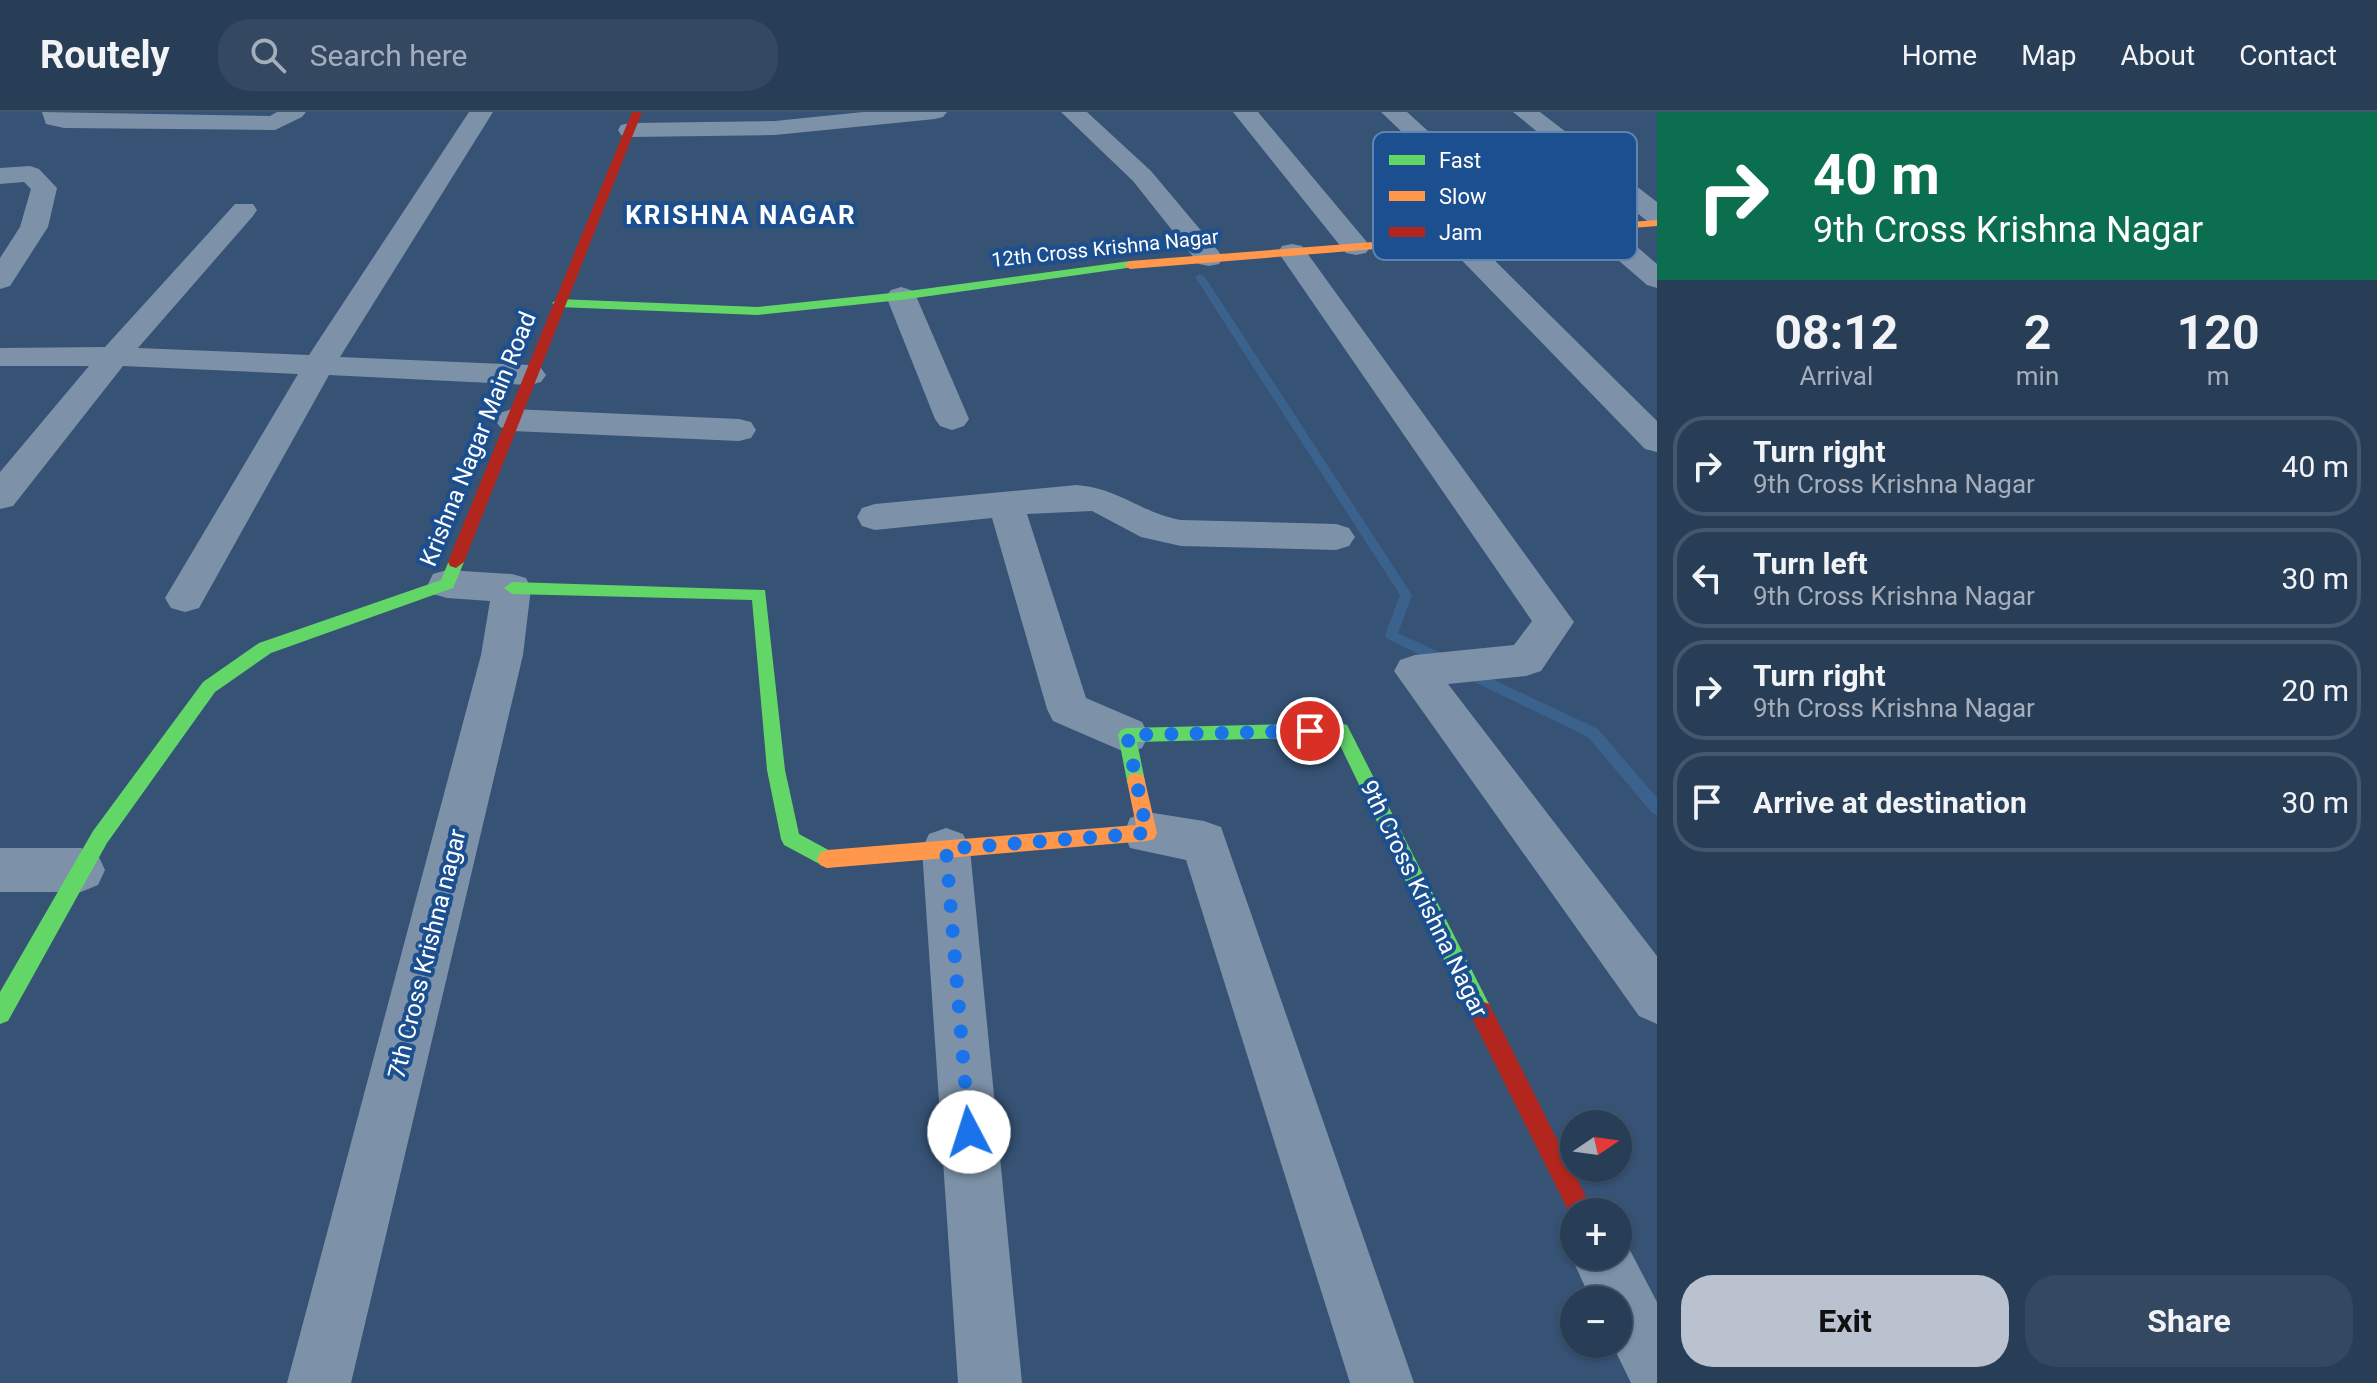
<!DOCTYPE html>
<html lang="en">
<head>
<meta charset="utf-8">
<style>
	:root { --surface:#283e57; --page:#344961; --text:#f1f3f6; --muted:#a5aeba; --line:#44576d; --accent:#b9c2ce }
	body { margin:0; font-family:Roboto,sans-serif; background:var(--page); color:var(--text); height:100vh; display:flex; flex-direction:column; font-size:30px; white-space:nowrap }
	* { box-sizing:border-box; margin:0 }
	p { font-size:26px; color:var(--muted) }
	.icon { flex:none; width:44px; height:44px; fill:none; stroke:currentColor; stroke-width:2; stroke-linecap:round; stroke-linejoin:round }
	.map { position:relative; flex:1; overflow:hidden }
	.drawer { display:flex; flex-direction:column; background:var(--surface); width:720px }
	.drawer>* { flex:none }
	.banner { background:#0b6e4f; color:#fff; overflow:hidden }
	.needle { width:52px; rotate:77deg }
	.buttons { position:absolute; left:1560px; top:998px; display:grid; gap:16px }
	.buttons a { display:grid; place-items:center; width:72px; height:72px; border-radius:50%; background:var(--surface); box-shadow:0 2px 6px #0004,0 0 0 2px var(--line); font-size:40px }
	.pin { position:absolute; display:grid; place-items:center; width:68px; height:68px; color:#fff; margin:-34px; border:4px solid #fff; border-radius:50%; box-shadow:0 2px 8px #0007 }
	.me { position:absolute; width:88px; margin:-44px; rotate:355deg; stroke-linejoin:round; filter:drop-shadow(0 0 6px #0008) }
	.turn { display:flex; align-items:center; gap:28px; height:168px; padding:0 24px; font-size:36px }
	.turn .icon { width:104px; height:104px; stroke-width:2.5 }
	.turn b { display:block; font-size:56px; line-height:68px }
	.eta { display:flex; justify-content:space-evenly; align-items:center; height:136px; text-align:center }
	.eta b { font-size:48px; font-weight:700; line-height:56px }
	.action { display:flex; gap:16px; margin-top:auto; padding:16px 24px }
	.action a { flex:1; height:92px; border-radius:32px; background:var(--accent); color:#111; font-size:32px; font-weight:700; line-height:92px; text-align:center }
	.action a+a { background:var(--page); color:var(--text) }
	ul { padding:0; list-style:none }
	li { display:flex; align-items:center; gap:24px; height:100px; margin:0 16px 12px; padding:0 8px; border:4px solid var(--line); border-radius:32px }
	li div { flex:1 }
	li b { display:block; font-size:30px }
	li em { font-style:normal }
	header { display:flex; align-items:center; gap:48px; box-sizing:border-box; height:112px; padding:0 40px; background:var(--surface); border-bottom:2px solid var(--line) }
	header strong { font-size:38px }
	nav { display:flex; gap:44px; margin-inline-start:auto; font-size:28px }
	.search { width:560px; height:72px; background:var(--page); display:flex; align-items:center; gap:20px; box-sizing:border-box; padding:0 28px; border-radius:32px; color:var(--muted); font-size:30px }
	main { display:flex; flex:1; min-height:0 }
	.map>svg:first-child { display:block }
</style>
</head>
<body>
<header>
<strong>Routely</strong>
<div class="search"><svg class="icon" aria-label="search" viewBox="0 0 24 24"><circle cx="10" cy="10" r="6"/><path d="M15 15l6 6"/></svg>Search here</div>
<nav><a>Home</a><a>Map</a><a>About</a><a>Contact</a></nav>
</header>
<main>
<div class="map">
<svg width="1657" height="1271" viewBox="0 0 1657 1271">
	<rect width="100%" height="100%" fill="#365274"/>
	<g fill="none" stroke-linecap="round" stroke-linejoin="round">
		<!-- stream -->
		<path fill="#3b618d" fill-rule="evenodd" d="M1200,162L1205,165L1412,483L1398,521L1452,546L1454,550L1452,554H1442L1386,526L1385,523L1400,483L1195,165Z
			M1469,556L1598,617L1657,686V703L1652,701L1588,625L1464,565L1462,561L1464,557Z"/>
		<!-- street -->
		<path fill="#7d92a8" fill-rule="evenodd" d="M42,0L270,4L277,0H306L302,5L275,18L64,16L46,12Z
			M469,0H493L340,245L530,253L541,256L546,263L541,270L530,273L329,263L199,496L185,500L171,496L165,486L298,262L123,254L13,394L0,397V360L89,254H0V236L105,235L235,92H253L257,98L253,104L138,236L309,243Z
			M863,0H947L943,5L935,7L775,23L630,25L621,23L618,18L621,13L630,11L775,9Z
			M1061,0H1087L1151,59L1219,140L1223,146L1219,152L1209,154L1199,152L1133,69Z
			M1233,0H1258L1366,129L1370,135L1366,141L1356,143L1346,141Z
			M1381,0H1407L1535,116L1539,122L1535,128L1525,130L1515,128Z
			M1513,0H1540L1657,90V111L1647,109Z
			M30,54L39,57L57,76L48,115L10,174L0,177V146L20,115L31,77L24,70L0,72V56Z
			M1598,108L1608,110L1657,152V176L1647,173L1588,122L1584,116L1588,110Z
			M1457,119L1467,121L1657,309V340L1645,337L1447,133L1443,127L1447,121Z
			M1292,132L1302,134L1574,510L1541,559L1526,564L1448,572L1657,844V912L1639,904L1394,559L1400,548L1415,543L1514,533L1532,509L1278,140L1282,134Z
			M901,175L911,178L916,184L969,307L964,314L952,318L940,314L935,307L886,184L891,178Z
			M512,297L739,307L751,310L756,318L751,326L739,329L512,319L500,315L495,308L500,301Z
			M1077,373C1121,377 1141,401 1181,408L1336,412L1349,416L1355,425L1349,434L1336,438L1181,434L1141,425L1092,399L1027,402L1086,586L1142,610L1149,623L1142,636L1127,641L1053,609L1047,597L992,406L875,418L862,414L857,405L862,396L875,392Z
			M447,458L512,462L526,466L531,476L523,543L351,1271H287L481,543L490,489L447,486L433,482L428,472L433,462Z
			M1147,700L1204,709L1221,715L1414,1271H1350L1186,748L1130,736L1124,721L1130,706Z
			M946,716L963,722L970,737L1022,1271H958L922,737L929,722Z
			M0,736H81L98,743L105,758L98,773L81,780H0Z
			M1618,1121L1622,1123L1657,1190V1271H1631L1612,1232H1618V1188H1591L1571,1144L1574,1136V1144H1618Z"/>
		<!-- fast -->
		<path fill="#63d668" fill-rule="evenodd" d="M1130,149L1134,151V155L901,188L758,203L558,195L552,191L558,187L758,195L901,180Z
			M456,444L464,450L453,476L271,541L215,580L107,731L8,909L0,912V880L93,719L203,570L259,531L441,468L450,446Z
			M512,470L765,478L785,658L799,722L834,741L837,747L834,753L827,756L784,733L781,727L767,658L752,488L512,482L504,476Z
			M1341,611L1347,613L1489,892L1492,900L1489,908L1481,911L1473,908L1336,625L1137,630L1145,669L1143,675L1136,677L1129,675L1127,669L1118,623L1121,618L1127,616Z"/>
		<!-- slow -->
		<path fill="#ff974d" fill-rule="evenodd" d="M1657,108V114L1130,157L1124,153L1130,149Z
			M1136,661L1143,663L1145,669L1157,721L1154,727L1147,729L827,756L820,753L817,747L820,741L827,738L1136,713L1127,669L1129,663Z"/>
		<!-- jam -->
		<path fill="#b3261e" fill-rule="evenodd" d="M632,0H642L464,450L456,456L450,454L448,450Z
			M1481,889L1489,892L1589,1091L1592,1100H1574V1110L1473,908L1470,900L1473,892Z"/>
	</g>
	<g fill="none" stroke-linecap="round" stroke-linejoin="round">
		<!-- route -->
		<path stroke="#1a73e8" stroke-width="14" stroke-dasharray="0 25.2" d="M969,1020L946,737L1147,721L1127,623L1310,619"/>
	</g>
	<g text-anchor="middle" dominant-baseline="central" stroke-width="8" stroke-linejoin="round" paint-order="stroke">
		<!-- far-street labels -->
		<g font-size="20" fill="#fff" stroke="#1b4f8f">
			<text transform="translate(1105 136) rotate(-6)">12th Cross Krishna Nagar</text>
		</g>
		<!-- street labels -->
		<g font-size="24" fill="#fff" stroke="#1b4f8f">
			<text transform="translate(478 327) rotate(-68)">Krishna Nagar Main Road</text>
			<text transform="translate(1424 787) rotate(64)">9th Cross Krishna Nagar</text>
			<text transform="translate(427 842) rotate(-76)">7th Cross Krishna nagar</text>
		</g>
		<!-- far-district labels -->
		<g font-size="26" font-weight="bold" letter-spacing="2" fill="#fff" stroke="#1b4f8f">
			<text x="741" y="103">KRISHNA NAGAR</text>
		</g>
	</g>
	<!-- legend -->
	<rect x="1373" y="20" width="264" height="128" rx="12" fill="#1b4f8f" stroke="#5f84b1" stroke-width="2"/>
	<rect x="1389" y="43" width="36" height="10" fill="#63d668"/>
	<rect x="1389" y="79" width="36" height="10" fill="#ff974d"/>
	<rect x="1389" y="115" width="36" height="10" fill="#b3261e"/>
	<g font-size="22" fill="#fff">
		<text x="1439" y="56">Fast</text>
		<text x="1439" y="92">Slow</text>
		<text x="1439" y="128">Jam</text>
	</g>
</svg>
<div class="buttons">
<a><svg class="needle" viewBox="-14 -14 28 28"><path d="M0-13l5 13h-10z" fill="#e53935"/><path d="M0 13l5-13h-10z" fill="#a5aeba"/></svg></a>
<a>+</a>
<a>−</a>
</div>
<div class="pin" style="left:1310px;top:619px;background:#d93025"><svg class="icon" aria-label="arrive" viewBox="0 0 24 24"><path d="M6 21V4h12l-3 4 3 4H6"/></svg></div>
<svg class="me" style="left:969px;top:1020px" viewBox="-20 -20 40 40"><circle r="19" fill="#fff"/><path d="M0-13L10 11 0 6-10 11z" fill="#1a73e8"/></svg>
</div>
<section class="drawer">
<div class="banner">
<div class="turn"><svg class="icon" aria-label="right" viewBox="0 0 24 24"><path d="M7 20v-9h11M14 6l5 5-5 5"/></svg><div><b>40 m</b>9th Cross Krishna Nagar</div></div>
</div>
<div class="eta">
<div><b>08:12</b><p>Arrival</p></div>
<div><b>2</b><p>min</p></div>
<div><b>120</b><p>m</p></div>
</div>
<ul>
<li><svg class="icon" aria-label="right" viewBox="0 0 24 24"><path d="M7 20v-9h11M14 6l5 5-5 5"/></svg><div><b>Turn right</b><p>9th Cross Krishna Nagar</p></div><em>40 m</em></li>
<li><svg class="icon" aria-label="left" viewBox="0 0 24 24"><path d="M17 20v-9H6M10 6l-5 5 5 5"/></svg><div><b>Turn left</b><p>9th Cross Krishna Nagar</p></div><em>30 m</em></li>
<li><svg class="icon" aria-label="right" viewBox="0 0 24 24"><path d="M7 20v-9h11M14 6l5 5-5 5"/></svg><div><b>Turn right</b><p>9th Cross Krishna Nagar</p></div><em>20 m</em></li>
<li><svg class="icon" aria-label="arrive" viewBox="0 0 24 24"><path d="M6 21V4h12l-3 4 3 4H6"/></svg><div><b>Arrive at destination</b></div><em>30 m</em></li>
</ul>
<div class="action"><a>Exit</a><a>Share</a></div>
</section>
</main>
</body>
</html>
